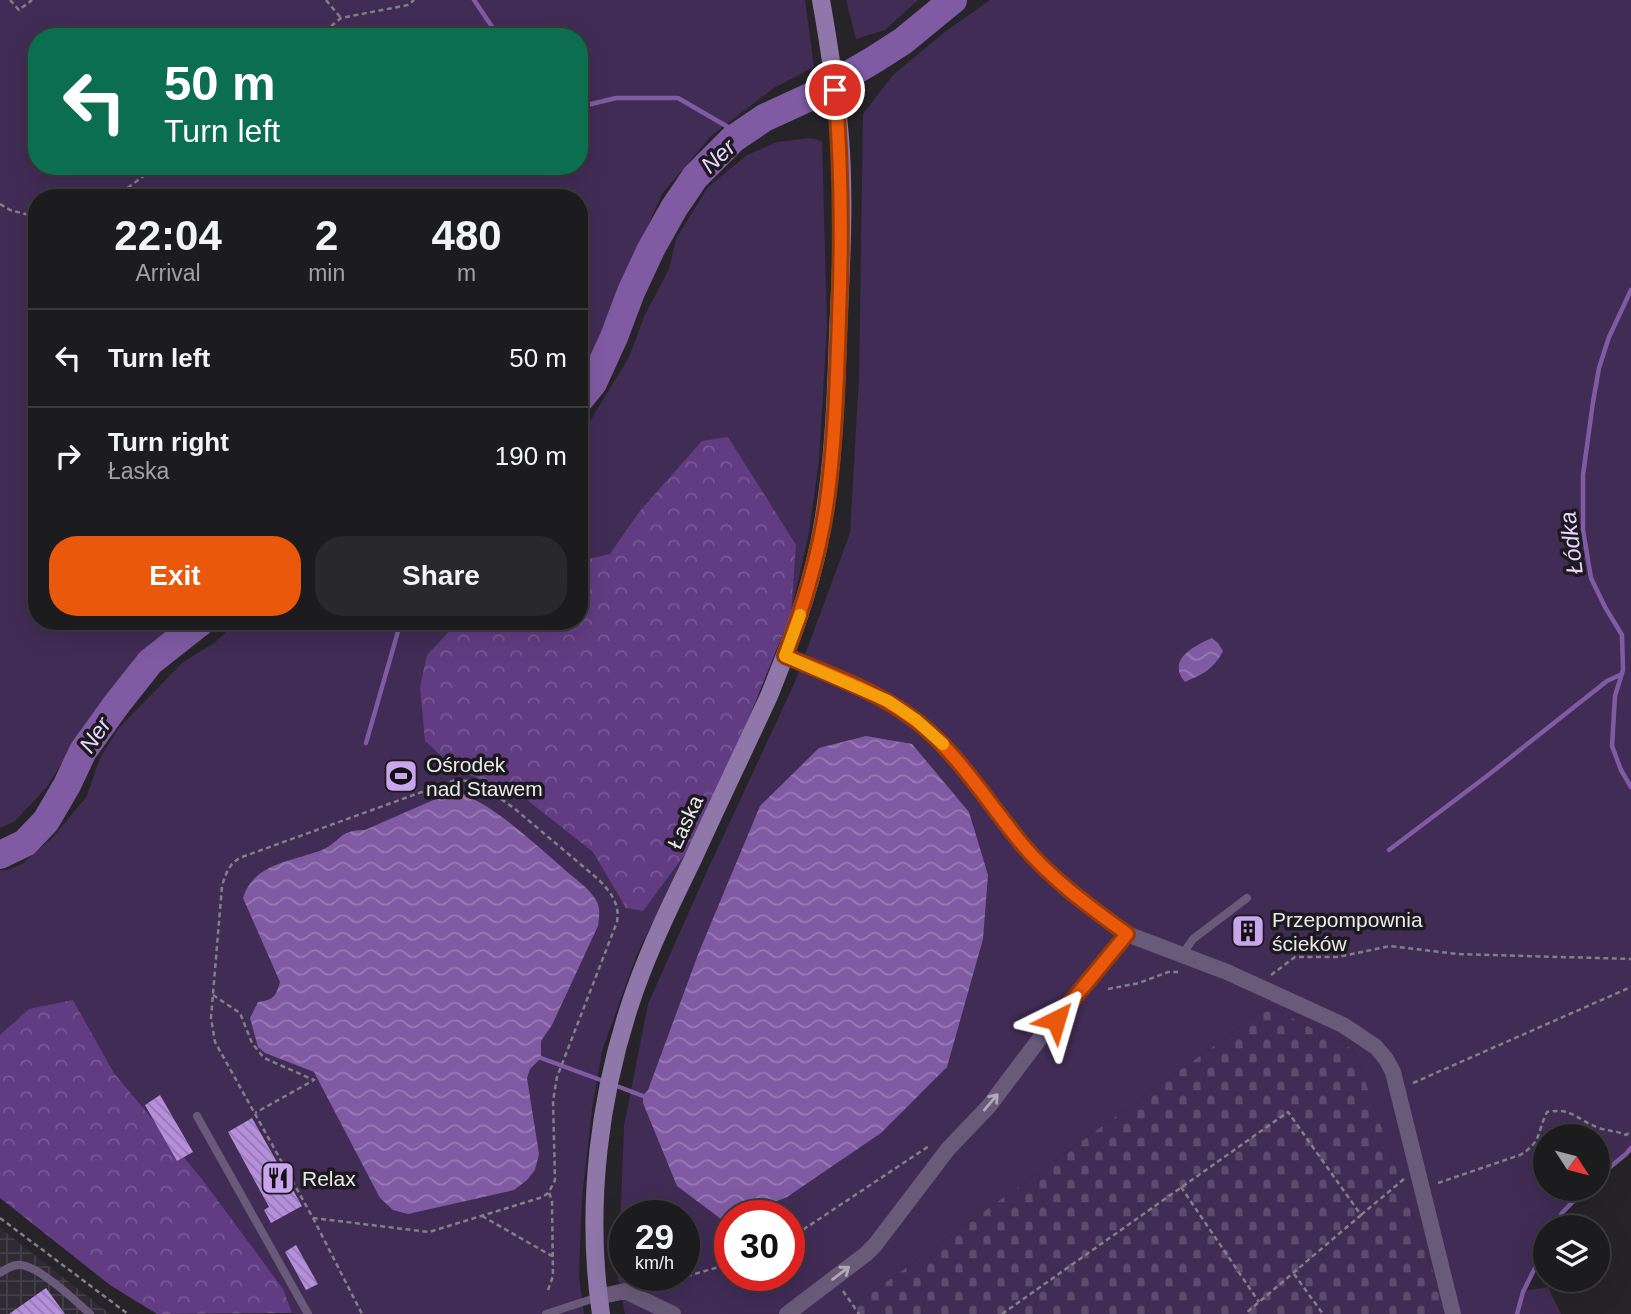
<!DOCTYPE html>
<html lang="en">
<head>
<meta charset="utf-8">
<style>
	:root { --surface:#1c1b1e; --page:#29282b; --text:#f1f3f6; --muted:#a0a1a4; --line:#3a393c; --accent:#ea580c }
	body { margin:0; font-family:Helvetica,sans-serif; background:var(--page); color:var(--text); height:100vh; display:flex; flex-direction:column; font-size:26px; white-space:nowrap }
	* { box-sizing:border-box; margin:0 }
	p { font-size:23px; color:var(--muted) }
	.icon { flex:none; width:38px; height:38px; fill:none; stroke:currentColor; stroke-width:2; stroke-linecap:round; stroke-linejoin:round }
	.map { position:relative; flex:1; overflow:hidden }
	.panel { position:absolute; left:28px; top:189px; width:560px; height:441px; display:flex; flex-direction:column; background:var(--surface); border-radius:28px; box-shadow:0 7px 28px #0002,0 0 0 2px var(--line) }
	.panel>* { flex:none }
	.top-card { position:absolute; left:28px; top:28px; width:560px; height:147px; border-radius:28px; box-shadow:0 7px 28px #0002,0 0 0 2px var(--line); background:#0b6e4f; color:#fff; overflow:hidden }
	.needle { width:46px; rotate:126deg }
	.tools { position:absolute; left:1533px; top:1124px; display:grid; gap:14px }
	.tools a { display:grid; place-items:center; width:77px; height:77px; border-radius:50%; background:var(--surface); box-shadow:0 7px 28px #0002,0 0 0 2px var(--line); font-size:35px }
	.speed { position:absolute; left:609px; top:1200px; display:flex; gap:14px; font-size:35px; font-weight:700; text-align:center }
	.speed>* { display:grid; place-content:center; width:91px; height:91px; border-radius:50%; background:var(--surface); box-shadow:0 7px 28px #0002,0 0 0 2px var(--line); line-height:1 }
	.speed small { font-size:18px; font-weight:400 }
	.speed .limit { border:10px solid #d22; background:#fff; color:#111 }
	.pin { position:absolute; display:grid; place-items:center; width:60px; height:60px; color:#fff; margin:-30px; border:4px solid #fff; border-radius:50%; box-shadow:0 2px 7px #0007 }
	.me { position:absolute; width:77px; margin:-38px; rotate:40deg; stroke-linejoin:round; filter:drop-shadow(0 0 5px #0008) }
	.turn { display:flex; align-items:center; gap:24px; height:147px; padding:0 21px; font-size:32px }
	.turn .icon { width:91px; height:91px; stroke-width:2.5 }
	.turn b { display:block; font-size:49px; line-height:60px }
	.eta { display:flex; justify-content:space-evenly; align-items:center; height:119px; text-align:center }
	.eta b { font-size:42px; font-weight:800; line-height:49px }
	.button { display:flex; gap:14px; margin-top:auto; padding:14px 21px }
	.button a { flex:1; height:80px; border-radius:28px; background:var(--accent); color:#fff; font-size:28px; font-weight:800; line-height:80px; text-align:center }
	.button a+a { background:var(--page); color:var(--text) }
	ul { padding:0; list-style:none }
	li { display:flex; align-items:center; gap:21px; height:98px; padding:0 21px; border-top:2px solid var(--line) }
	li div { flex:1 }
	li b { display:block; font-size:26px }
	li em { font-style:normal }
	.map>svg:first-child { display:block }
</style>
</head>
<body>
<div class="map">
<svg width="1631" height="1314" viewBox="0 0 1631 1314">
	<defs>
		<pattern id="industrial-grid" width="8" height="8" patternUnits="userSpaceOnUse" patternTransform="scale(1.75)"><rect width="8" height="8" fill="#2f2a34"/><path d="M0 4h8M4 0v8" fill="none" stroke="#433f48"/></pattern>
		<pattern id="forest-crowns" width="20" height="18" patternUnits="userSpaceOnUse" patternTransform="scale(1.75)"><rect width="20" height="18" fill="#613c82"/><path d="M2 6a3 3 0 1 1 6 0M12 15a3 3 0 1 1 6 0" fill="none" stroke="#785894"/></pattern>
		<pattern id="cemetery-stones" width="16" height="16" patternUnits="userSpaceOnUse" patternTransform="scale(1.75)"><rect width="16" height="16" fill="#412c55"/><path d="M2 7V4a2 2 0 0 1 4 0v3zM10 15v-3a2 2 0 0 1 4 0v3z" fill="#5d4b6e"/></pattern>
		<pattern id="water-waves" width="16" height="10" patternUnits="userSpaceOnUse" patternTransform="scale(1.75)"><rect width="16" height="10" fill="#805ba3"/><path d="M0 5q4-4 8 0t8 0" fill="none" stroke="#987ab4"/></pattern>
		<pattern id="building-back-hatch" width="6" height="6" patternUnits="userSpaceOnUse" patternTransform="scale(1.75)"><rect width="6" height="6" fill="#b68fdc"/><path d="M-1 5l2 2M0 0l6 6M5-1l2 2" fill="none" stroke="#9479af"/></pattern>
	</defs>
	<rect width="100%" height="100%" fill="#262428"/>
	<!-- industrial -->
	<path fill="url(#industrial-grid)" d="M0,1228L110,1314H0Z"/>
	<!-- green -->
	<path fill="#412c55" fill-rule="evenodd" d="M0,0H805L814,67L774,88L711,136L662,194L613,304L598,350L579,380V198H37V621H179L143,657L101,702L46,788L15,821L0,828ZM37,37H579V166H37Z
		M846,0H918L885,30L856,39Z
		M990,0H1631V1148L1626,1154L1598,1177V1136H1545V1188H1586L1562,1213L1556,1227H1545V1248L1524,1291L1548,1287L1561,1314H1448L1354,1050L1269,1006L842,1314H625L618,1278L624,1126L648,1004L708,869L795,682L850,533L859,378L863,114L893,75L946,31ZM625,1216H684V1276H625ZM730,1216H789V1276H730Z
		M810,138L822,141L827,325L819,461L809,532L791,614L691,846L637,954L602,1051L592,1109L582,1198L579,1276L584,1314H293L249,1243L202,1179L114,1073L73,1000L0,1035V870H7L22,864L54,836L87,796L100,758L118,729L183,662L214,643L239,621H579V429L590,421L629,357L644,317L669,269L676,239L708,187L747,155L777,142Z"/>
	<!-- forest -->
	<path fill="url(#forest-crowns)" d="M728,437L796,545L791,614L742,735L691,846L643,911L626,908L593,852L517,792L458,771L425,741L420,687L427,655L459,621H579V561L610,554L639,512L702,441Z
		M73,1000L114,1073L202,1179L283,1289L292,1313L157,1314L110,1285L0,1198V1035L29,1009Z"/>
	<!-- cemetery -->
	<path fill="url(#cemetery-stones)" d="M1269,1006L1354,1050L1448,1314H842Z"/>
	<!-- water -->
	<path fill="url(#water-waves)" d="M1212,638L1218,643L1223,651C1214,669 1203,674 1185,682C1166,660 1194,646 1212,638Z
		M866,736L912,744L969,812L988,875L983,939L947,1067L881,1133L787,1197L740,1216H730V1220L725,1222L677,1186L643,1103V1096L648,1090L699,952L760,806L819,748Z
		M461,793C499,809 534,843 565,870C575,879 589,888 596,900C601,908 599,917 598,926L552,1025L541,1041V1058L530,1069L527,1078L539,1154L535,1170L527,1180L514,1190L408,1214L393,1210L380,1198L314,1072L265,1053L258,1047L250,1018L258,1002C274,1000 276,996 280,982L243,898C253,867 282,863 310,854C315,852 321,851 326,848C345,837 338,831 365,830L447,794Z"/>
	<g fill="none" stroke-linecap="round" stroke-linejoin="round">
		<!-- stream -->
		<path stroke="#805ba3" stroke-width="4.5" d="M474,0L499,37
			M579,107L616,98H678L740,134
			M1631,290L1609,337L1599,368L1593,402L1583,475V530L1591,578L1605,607L1622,635L1623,670L1615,696L1612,746L1621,770L1631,787
			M366,743L401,621
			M1389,850L1487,776L1607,681L1622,674
			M541,1058L606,1082
			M614,1085L643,1096
			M1598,1177L1626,1154L1631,1148
			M1556,1227L1562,1213L1586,1188
			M1517,1314L1523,1292L1545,1248"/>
		<!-- river -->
		<path stroke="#805ba3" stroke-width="28" d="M579,400L593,383L614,337L631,292L651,249L674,208L695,177L733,139L764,118L814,95L875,59L903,41L953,0
			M0,855L25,843L46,821L67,785L83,751L116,705L150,662L202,621"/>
	</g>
	<!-- building -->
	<path fill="url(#building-back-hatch)" d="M1249,921L1258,933L1246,942L1237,930Z
		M160,1095L193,1152L177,1161L145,1105Z
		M252,1118L302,1206L271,1223L264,1210L269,1207L228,1132Z
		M296,1245L318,1284L306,1290L285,1252Z
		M46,1288L65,1314H9Z"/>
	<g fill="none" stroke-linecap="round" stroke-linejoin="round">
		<!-- path -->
		<path stroke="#828084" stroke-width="2.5" stroke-dasharray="5 3.5" stroke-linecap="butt" d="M10,0L19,10L32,0
			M326,0L341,18
			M318,37L341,18L408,5L414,0
			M114,198L145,175L153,166
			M0,204L10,210L37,217
			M455,780L468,781L489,790L515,809L598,879C611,892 620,904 617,922L557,1077L553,1101L555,1180L549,1192L543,1197L429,1232L313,1218L215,1042L211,1018L222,886C226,873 229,863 242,857Z
			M1271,975L1295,957H1338L1390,946L1457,954L1631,959
			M1108,989L1139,983L1168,972H1178
			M213,995L240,1013L252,1043L264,1058L314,1080L255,1113
			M1413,1083L1631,987
			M1438,1183L1520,1155C1542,1142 1537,1132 1547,1112C1572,1107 1577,1120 1599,1128C1608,1131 1617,1131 1626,1135L1631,1131
			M1181,1187L1259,1302
			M1361,1215L1404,1179
			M482,1216L552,1256
			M0,1218L128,1314
			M313,1218L362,1314
			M789,1239L929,1146
			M1294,1274L1323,1314
			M645,1282L680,1278L730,1264
			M548,1290L553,1276L552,1201L549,1192
			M843,1291L859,1314
			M1002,1314L1288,1112L1361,1215L1245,1314"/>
		<!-- lane -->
		<path stroke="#695a79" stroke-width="8" d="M1182,955L1193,939L1247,898
			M197,1116L308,1314
			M0,1273C6,1269 13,1264 21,1265C40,1267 76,1301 90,1314
			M546,1314L598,1297"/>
		<!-- street -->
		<path stroke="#695a79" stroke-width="16" d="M785,656C831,675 880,692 918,723C960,756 988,803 1022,844C1053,880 1090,906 1127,934L1038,1041L989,1106L948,1149L875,1245L866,1254L787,1314
			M1127,934L1227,972L1343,1025L1376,1047L1386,1059L1393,1072L1453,1314
			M598,1297L625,1291L673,1314"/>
		<!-- secondary -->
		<path stroke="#8f77a9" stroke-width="18" d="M601,1314C585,1207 599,1092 635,990C651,945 672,902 693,859C718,804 744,750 769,696C789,646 808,597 819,544C833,476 836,403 838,333C841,268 845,202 840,137C836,91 829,45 821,0"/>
	</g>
	<!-- one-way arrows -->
	<defs><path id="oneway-shaft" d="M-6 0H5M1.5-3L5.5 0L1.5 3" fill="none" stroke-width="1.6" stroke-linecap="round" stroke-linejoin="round" transform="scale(1.75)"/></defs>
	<g stroke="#b0a9b8">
		<use href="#oneway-shaft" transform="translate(991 1102) rotate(-50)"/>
		<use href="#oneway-shaft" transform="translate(841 1273) rotate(-37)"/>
	</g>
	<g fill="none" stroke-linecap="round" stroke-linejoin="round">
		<defs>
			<path id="route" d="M835,90C842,166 842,241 839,317C837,381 835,445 826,508C818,559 803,608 785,656C831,675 880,692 919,723C960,756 988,803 1022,844C1052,880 1090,907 1127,934L1056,1020"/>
		</defs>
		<!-- route casing -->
		<use href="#route" stroke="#983908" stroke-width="18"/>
		<!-- route -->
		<use href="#route" stroke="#ea580c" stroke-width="12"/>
		<!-- slow -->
		<path stroke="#f59e0b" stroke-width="12" d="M800,615L785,656L888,701L916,720L943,744"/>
	</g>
	<!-- icons -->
	<defs>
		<symbol id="stadium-square" viewBox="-11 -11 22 22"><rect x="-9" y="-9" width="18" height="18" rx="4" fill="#c9a5ee" stroke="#1c1a1f"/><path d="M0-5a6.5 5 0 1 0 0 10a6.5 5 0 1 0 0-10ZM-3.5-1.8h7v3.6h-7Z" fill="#111"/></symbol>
		<symbol id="building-square" viewBox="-11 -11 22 22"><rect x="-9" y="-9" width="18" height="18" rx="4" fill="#c9a5ee" stroke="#1c1a1f"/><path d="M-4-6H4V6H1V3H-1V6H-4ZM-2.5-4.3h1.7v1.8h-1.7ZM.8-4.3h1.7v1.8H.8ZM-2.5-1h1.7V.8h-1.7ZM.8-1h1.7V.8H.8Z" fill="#111"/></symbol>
		<symbol id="restaurant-square" viewBox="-11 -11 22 22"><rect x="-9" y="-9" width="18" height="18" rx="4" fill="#c9a5ee" stroke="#1c1a1f"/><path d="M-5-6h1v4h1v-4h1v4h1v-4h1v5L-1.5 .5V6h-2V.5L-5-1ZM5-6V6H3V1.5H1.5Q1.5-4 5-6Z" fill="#111"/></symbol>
	</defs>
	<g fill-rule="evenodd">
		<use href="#stadium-square" x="382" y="757" width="38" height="38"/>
		<use href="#building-square" x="1229" y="912" width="38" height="38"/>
		<use href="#restaurant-square" x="259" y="1159" width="38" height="38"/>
	</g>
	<g text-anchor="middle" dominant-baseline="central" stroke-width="7" stroke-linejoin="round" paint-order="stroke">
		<!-- poi labels -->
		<g font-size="21" fill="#eae9ec" stroke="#1c1a1f" text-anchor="start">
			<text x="426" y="764">Ośrodek<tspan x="426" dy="24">nad Stawem</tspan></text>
			<text x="1272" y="919">Przepompownia<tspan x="1272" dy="24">ścieków</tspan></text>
			<text x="302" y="1178">Relax</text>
		</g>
		<!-- street labels -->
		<g font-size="21" fill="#eae9ec" stroke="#1c1a1f">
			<text transform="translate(685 822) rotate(-65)">Łaska</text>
		</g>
		<!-- water labels -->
		<g font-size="23" font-style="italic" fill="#e9d5fe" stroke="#1c1a1f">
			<text transform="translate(718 156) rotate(-43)">Ner</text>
			<text transform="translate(1571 543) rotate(-97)">Łódka</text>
			<text transform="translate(95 735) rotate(-56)">Ner</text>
		</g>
	</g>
</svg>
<div class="tools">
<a><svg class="needle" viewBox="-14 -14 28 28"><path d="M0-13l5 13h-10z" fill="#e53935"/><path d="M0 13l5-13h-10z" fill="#a0a1a4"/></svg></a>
<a><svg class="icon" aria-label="layers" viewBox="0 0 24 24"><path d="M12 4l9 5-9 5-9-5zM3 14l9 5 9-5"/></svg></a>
</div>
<div class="speed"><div>29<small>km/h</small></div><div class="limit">30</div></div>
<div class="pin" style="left:835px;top:90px;background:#d93025"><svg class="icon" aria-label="arrive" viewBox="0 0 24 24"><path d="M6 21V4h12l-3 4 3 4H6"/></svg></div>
<svg class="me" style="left:1056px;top:1020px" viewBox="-20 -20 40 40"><path d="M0-17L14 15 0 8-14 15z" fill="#ea580c" stroke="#fff" stroke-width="4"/></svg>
<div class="top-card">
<div class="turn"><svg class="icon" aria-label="left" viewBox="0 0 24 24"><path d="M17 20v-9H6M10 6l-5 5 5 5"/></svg><div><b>50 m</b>Turn left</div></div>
</div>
<section class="panel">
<div class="eta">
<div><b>22:04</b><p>Arrival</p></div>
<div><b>2</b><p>min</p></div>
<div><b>480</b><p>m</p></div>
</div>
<ul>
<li><svg class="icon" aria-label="left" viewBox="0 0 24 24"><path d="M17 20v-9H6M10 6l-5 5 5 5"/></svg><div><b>Turn left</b></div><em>50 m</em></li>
<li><svg class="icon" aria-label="right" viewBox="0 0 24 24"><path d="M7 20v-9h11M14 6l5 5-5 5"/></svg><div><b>Turn right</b><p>Łaska</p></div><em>190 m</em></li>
</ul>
<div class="button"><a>Exit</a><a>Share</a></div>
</section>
</div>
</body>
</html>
